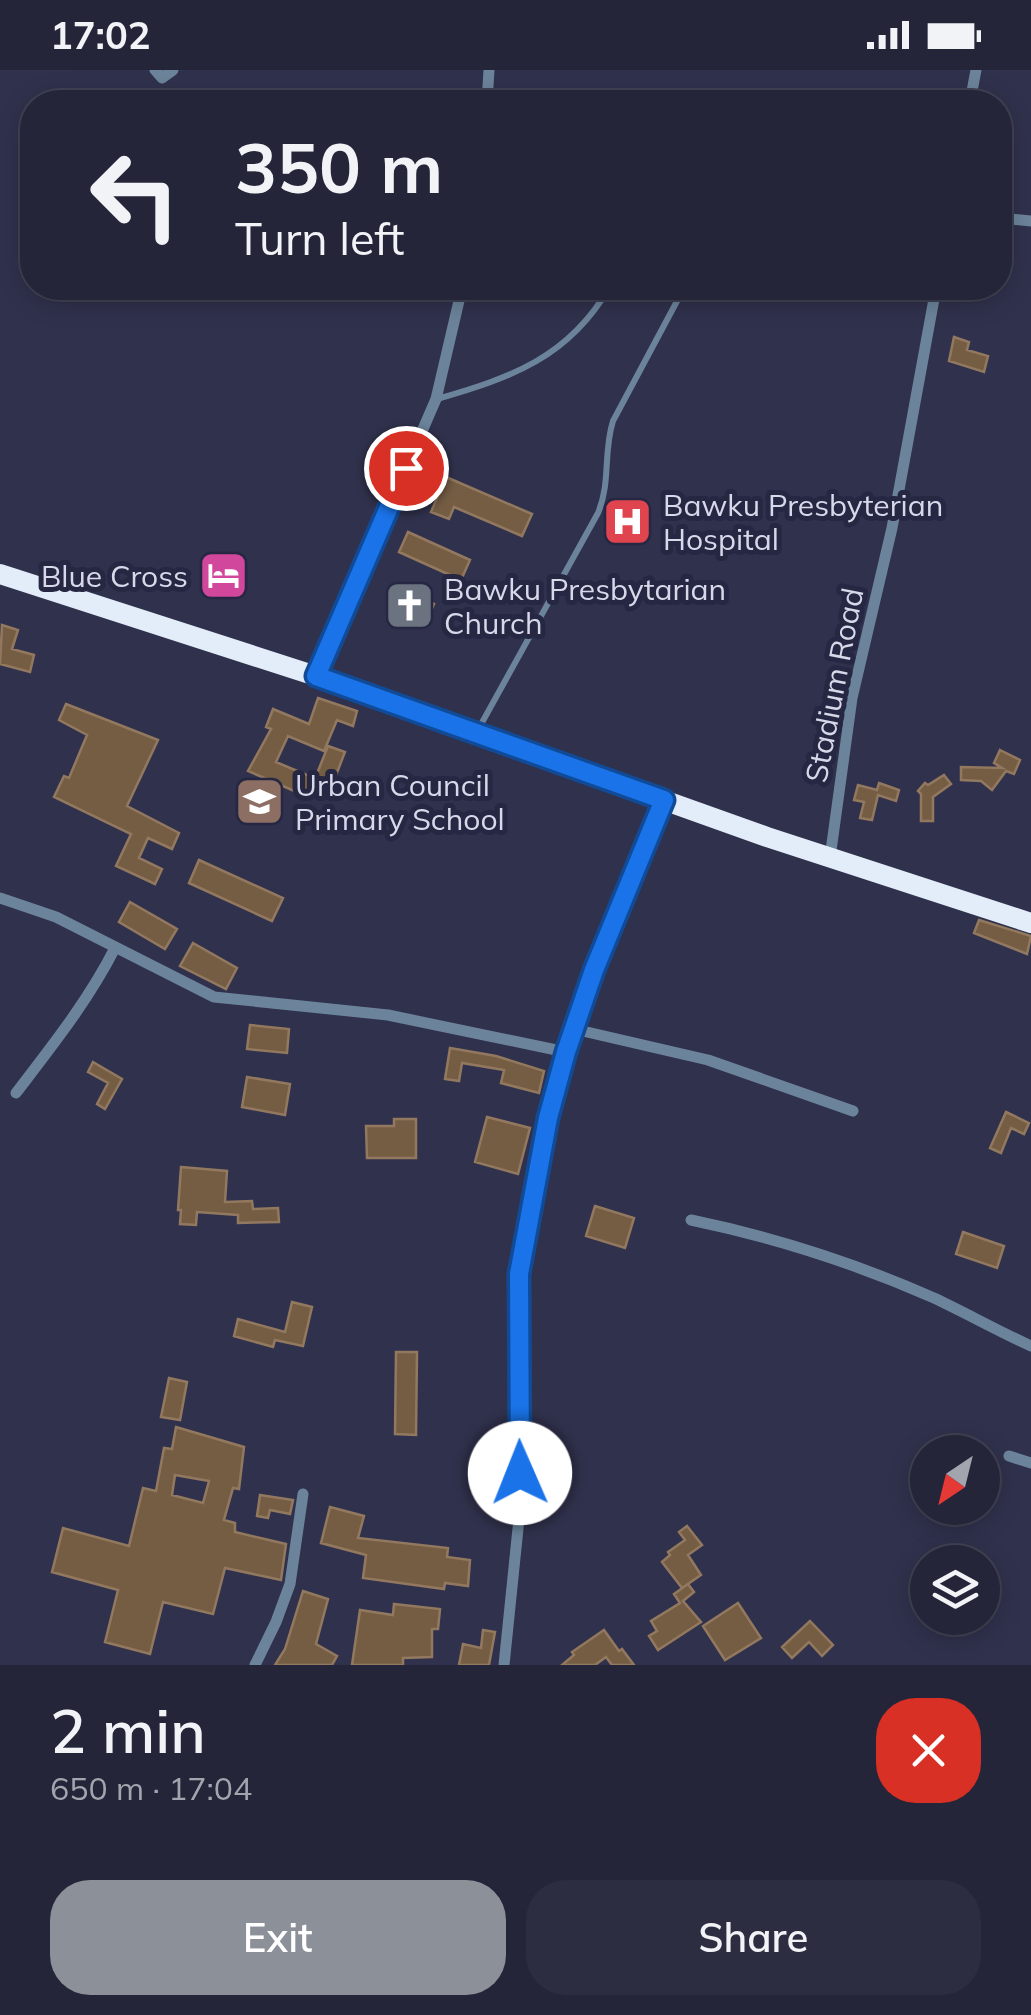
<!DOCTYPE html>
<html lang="en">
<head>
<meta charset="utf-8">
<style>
	:root { --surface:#242539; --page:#2c2d41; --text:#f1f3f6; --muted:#a3a5ae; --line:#414253; --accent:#8c9099 }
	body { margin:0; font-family:Mulish,sans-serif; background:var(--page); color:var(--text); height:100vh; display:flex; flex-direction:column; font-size:38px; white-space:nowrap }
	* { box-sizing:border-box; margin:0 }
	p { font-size:32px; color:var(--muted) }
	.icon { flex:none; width:55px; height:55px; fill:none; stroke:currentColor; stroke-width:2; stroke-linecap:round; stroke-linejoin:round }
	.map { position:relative; height:1595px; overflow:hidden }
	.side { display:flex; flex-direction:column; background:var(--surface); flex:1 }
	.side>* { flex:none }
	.guide { position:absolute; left:20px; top:20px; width:992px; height:210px; border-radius:40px; box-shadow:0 5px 25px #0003,0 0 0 2px var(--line); background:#242539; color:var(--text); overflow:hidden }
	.needle { width:65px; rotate:215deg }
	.buttons { position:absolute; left:910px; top:1365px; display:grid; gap:20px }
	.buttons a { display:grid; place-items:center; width:90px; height:90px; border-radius:50%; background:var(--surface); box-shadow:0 5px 25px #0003,0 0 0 2px var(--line); font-size:50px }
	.pin { position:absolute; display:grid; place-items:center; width:85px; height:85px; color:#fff; margin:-42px; border:5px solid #fff; border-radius:50%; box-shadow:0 2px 10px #0007 }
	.me { position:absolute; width:110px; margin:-55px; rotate:359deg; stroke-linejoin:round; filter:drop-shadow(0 0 8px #0008) }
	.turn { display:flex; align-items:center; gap:35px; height:210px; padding:0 50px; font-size:45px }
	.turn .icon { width:130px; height:130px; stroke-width:2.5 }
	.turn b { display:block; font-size:70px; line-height:85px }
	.round { display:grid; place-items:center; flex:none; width:105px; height:105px; border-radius:40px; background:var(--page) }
	.head { display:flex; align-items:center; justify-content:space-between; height:170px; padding:0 50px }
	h1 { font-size:60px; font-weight:600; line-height:75px }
	.primary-button { display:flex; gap:20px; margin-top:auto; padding:20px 50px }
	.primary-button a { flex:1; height:115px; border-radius:40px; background:var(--accent); color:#fff; font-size:40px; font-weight:600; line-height:115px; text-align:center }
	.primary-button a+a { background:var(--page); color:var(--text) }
	.status { display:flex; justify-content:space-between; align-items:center; height:70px; padding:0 50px; background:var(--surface); direction:ltr }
	.status svg { height:28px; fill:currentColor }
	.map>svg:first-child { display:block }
</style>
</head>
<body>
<div class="status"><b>17:02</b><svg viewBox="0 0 49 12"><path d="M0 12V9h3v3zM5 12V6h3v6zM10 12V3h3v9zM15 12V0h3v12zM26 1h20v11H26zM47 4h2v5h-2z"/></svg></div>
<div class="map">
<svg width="1031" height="1595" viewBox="0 0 1031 1595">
	<rect width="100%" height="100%" fill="#30314c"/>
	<!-- building -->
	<path fill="#755d44" stroke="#92785f" stroke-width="2.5" fill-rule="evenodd" d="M954,267L969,272L967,280L988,286L984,302L949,291Z
		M446,407L532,444L522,466L454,437L449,449L431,442Z
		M408,462L470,490L461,510L399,482Z
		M398,518L434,534L426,553L389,537Z
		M2,555L18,560L12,579L34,585L30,602L0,594Z
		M318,628L357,641L353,656L337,650L324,681L288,666L276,692L314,708L306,726L248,701L271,659L266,657L273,639L309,654Z
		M66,634L158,670L127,736L179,763L172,779L148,768L139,788L162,799L155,814L116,796L131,764L54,727L64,706L69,708L87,665L59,650Z
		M328,676L345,682L329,723L312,716Z
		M1000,680L1020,690L1014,704L1006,701L992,720L981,711L961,710V697L1002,698L994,693Z
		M944,705L951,714L933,727V751H921V724L918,721L925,713L928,715Z
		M879,713L899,720L896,731L878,725L872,750L860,748L864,732L854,730L858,715L877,720Z
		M199,790L283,828L272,851L189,813Z
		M130,832L177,859L165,879L119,852Z
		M979,850L1031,866L1027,884L974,863Z
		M193,873L237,898L226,919L180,896Z
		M250,955L289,959L287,983L247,979Z
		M450,978L496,986L544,1001L539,1023L501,1013L504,1000L462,993L459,1011L445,1009Z
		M93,992L122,1009L105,1039L97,1034L108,1013L88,1002Z
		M247,1007L290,1014L285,1045L242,1037Z
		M1006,1042L1029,1053L1024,1064L1011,1058L1001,1083L990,1078Z
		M487,1047L530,1058L518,1104L475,1092Z
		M394,1049H416V1088H367L366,1056H394Z
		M181,1097L227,1101L225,1132L252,1131L253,1139L278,1138L279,1152L238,1153V1145L197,1142L196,1155L180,1154L181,1140H178Z
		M595,1136L634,1148L625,1178L586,1166Z
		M963,1162L1004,1176L997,1198L956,1184Z
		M292,1232L312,1237L303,1276L275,1270L273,1277L234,1266L238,1249L285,1262Z
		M396,1282H417L416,1365L395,1364Z
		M169,1308L187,1312L180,1350L161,1347Z
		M176,1357L244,1377L239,1419L233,1418L224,1450L235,1453V1462L286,1474L281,1510L225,1498L213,1544L163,1532L150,1584L105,1572L118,1520L52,1502L63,1458L129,1476L143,1418L156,1421L164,1378L172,1379ZM175,1405L209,1411L203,1433L172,1425Z
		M260,1425L293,1430L290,1444L270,1440L268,1448L257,1446Z
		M330,1437L364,1446L358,1468L448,1478L447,1487L470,1490L468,1516L445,1513L444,1519L363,1508L366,1485L321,1473Z
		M687,1456L702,1475L688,1485L701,1505L682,1518L662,1492L670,1485L668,1482L685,1470L679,1462Z
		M688,1514L694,1522L683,1531L701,1552L658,1580L649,1566L657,1561L651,1551L680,1533L674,1524Z
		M303,1521L328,1529L316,1574L337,1586L332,1595H275L285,1579Z
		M738,1533L761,1568L725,1590L703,1556Z
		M394,1534L440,1539L438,1559H432V1587L403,1588V1595H352L360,1540L393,1545Z
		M810,1551L833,1575L822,1586L809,1572L792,1588L782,1577Z
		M483,1560L495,1562L489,1595H459L463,1574L481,1578Z
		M604,1560L619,1581L622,1579L634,1595H612L606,1587L595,1595H562L574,1585L572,1582Z"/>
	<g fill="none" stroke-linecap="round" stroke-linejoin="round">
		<!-- lane -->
		<path stroke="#6c849b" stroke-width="6" d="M437,329C511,308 569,287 609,218
			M479,658L598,443C611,412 603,382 613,351L684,218"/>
		<!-- street -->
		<path stroke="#6c849b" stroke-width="11" d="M155,0L162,8L173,0
			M487,32L489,0
			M970,32L976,0
			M1000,148L1031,151
			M316,606L436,329L462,218
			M830,788L852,628L892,458L936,218
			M0,828L56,847L214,927L388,945L566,982
			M574,959L708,990L853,1041
			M16,1023C52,976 88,931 115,878
			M691,1150C773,1167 857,1194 934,1228C966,1243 998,1261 1031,1276
			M1009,1386L1031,1393
			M255,1595L276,1552L290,1514L303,1424
			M504,1595L520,1439L521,1270L518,1229L522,1177L566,982L594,900L664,730"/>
		<!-- highway -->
		<path stroke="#e2edf9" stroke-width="20" d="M0,504L316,606L767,767L1031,853"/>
	</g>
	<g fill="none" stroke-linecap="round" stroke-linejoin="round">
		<defs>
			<path id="route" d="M406,398L316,606L664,730L594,900L566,982L548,1048L519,1204L520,1403"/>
		</defs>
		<!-- route casing -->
		<use href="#route" stroke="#114b97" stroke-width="25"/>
		<!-- route -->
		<use href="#route" stroke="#1a73e8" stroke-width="18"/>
	</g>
	<!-- icons -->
	<defs>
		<symbol id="hospital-square" viewBox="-11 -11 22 22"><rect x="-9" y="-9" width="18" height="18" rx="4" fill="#e0444e" stroke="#262742"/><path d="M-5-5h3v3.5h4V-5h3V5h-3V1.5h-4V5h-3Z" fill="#fff"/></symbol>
		<symbol id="hotel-square" viewBox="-11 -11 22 22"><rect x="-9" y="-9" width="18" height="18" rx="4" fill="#d1479c" stroke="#262742"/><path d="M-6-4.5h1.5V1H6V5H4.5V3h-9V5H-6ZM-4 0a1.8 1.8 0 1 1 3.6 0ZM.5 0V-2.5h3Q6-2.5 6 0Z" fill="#fff"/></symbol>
		<symbol id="church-square" viewBox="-11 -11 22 22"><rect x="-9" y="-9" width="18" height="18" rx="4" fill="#6b7280" stroke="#262742"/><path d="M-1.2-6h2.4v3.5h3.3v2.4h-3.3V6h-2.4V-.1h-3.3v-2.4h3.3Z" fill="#fff"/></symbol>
		<symbol id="school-square" viewBox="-11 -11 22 22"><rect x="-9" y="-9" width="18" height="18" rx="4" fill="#8d6e63" stroke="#262742"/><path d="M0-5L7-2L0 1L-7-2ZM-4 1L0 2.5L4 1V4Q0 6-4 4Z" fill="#fff"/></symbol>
	</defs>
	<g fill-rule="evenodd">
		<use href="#hospital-square" x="600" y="424" width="55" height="55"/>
		<use href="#hotel-square" x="196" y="478" width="55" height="55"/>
		<use href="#church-square" x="382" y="508" width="55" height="55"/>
		<use href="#school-square" x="232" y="704" width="55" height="55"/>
	</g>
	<g text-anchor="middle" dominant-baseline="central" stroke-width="10" stroke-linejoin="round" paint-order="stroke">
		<!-- poi labels -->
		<g font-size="30" fill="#d7d8ea" stroke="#262742" text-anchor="start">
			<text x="663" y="435">Bawku Presbyterian<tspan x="663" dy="34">Hospital</tspan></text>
			<text x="188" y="506" text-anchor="end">Blue Cross</text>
			<text x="444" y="519">Bawku Presbytarian<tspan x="444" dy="34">Church</tspan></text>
			<text x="295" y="715">Urban Council<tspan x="295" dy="34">Primary School</tspan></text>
		</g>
		<!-- street labels -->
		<g font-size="30" fill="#d7d8ea" stroke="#262742">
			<text transform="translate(834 615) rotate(-79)">Stadium Road</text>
		</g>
	</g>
</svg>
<div class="buttons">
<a><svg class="needle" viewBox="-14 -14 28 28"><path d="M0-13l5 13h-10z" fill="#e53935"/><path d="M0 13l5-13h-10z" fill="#a3a5ae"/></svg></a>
<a><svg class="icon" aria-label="layers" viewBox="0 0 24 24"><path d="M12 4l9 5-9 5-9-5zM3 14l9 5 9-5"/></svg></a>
</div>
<div class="pin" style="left:406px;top:398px;background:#d93025"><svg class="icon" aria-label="arrive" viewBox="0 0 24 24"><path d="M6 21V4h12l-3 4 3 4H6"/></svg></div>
<svg class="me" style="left:520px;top:1403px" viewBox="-20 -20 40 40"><circle r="19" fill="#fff"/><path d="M0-13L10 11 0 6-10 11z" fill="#1a73e8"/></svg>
<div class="guide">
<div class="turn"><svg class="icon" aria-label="left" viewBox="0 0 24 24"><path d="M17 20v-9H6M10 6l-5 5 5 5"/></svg><div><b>350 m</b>Turn left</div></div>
</div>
</div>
<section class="side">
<div class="head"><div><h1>2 min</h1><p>650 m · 17:04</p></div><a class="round" style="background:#d93025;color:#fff"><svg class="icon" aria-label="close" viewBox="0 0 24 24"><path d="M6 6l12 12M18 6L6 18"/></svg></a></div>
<div class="primary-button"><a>Exit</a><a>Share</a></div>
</section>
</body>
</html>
